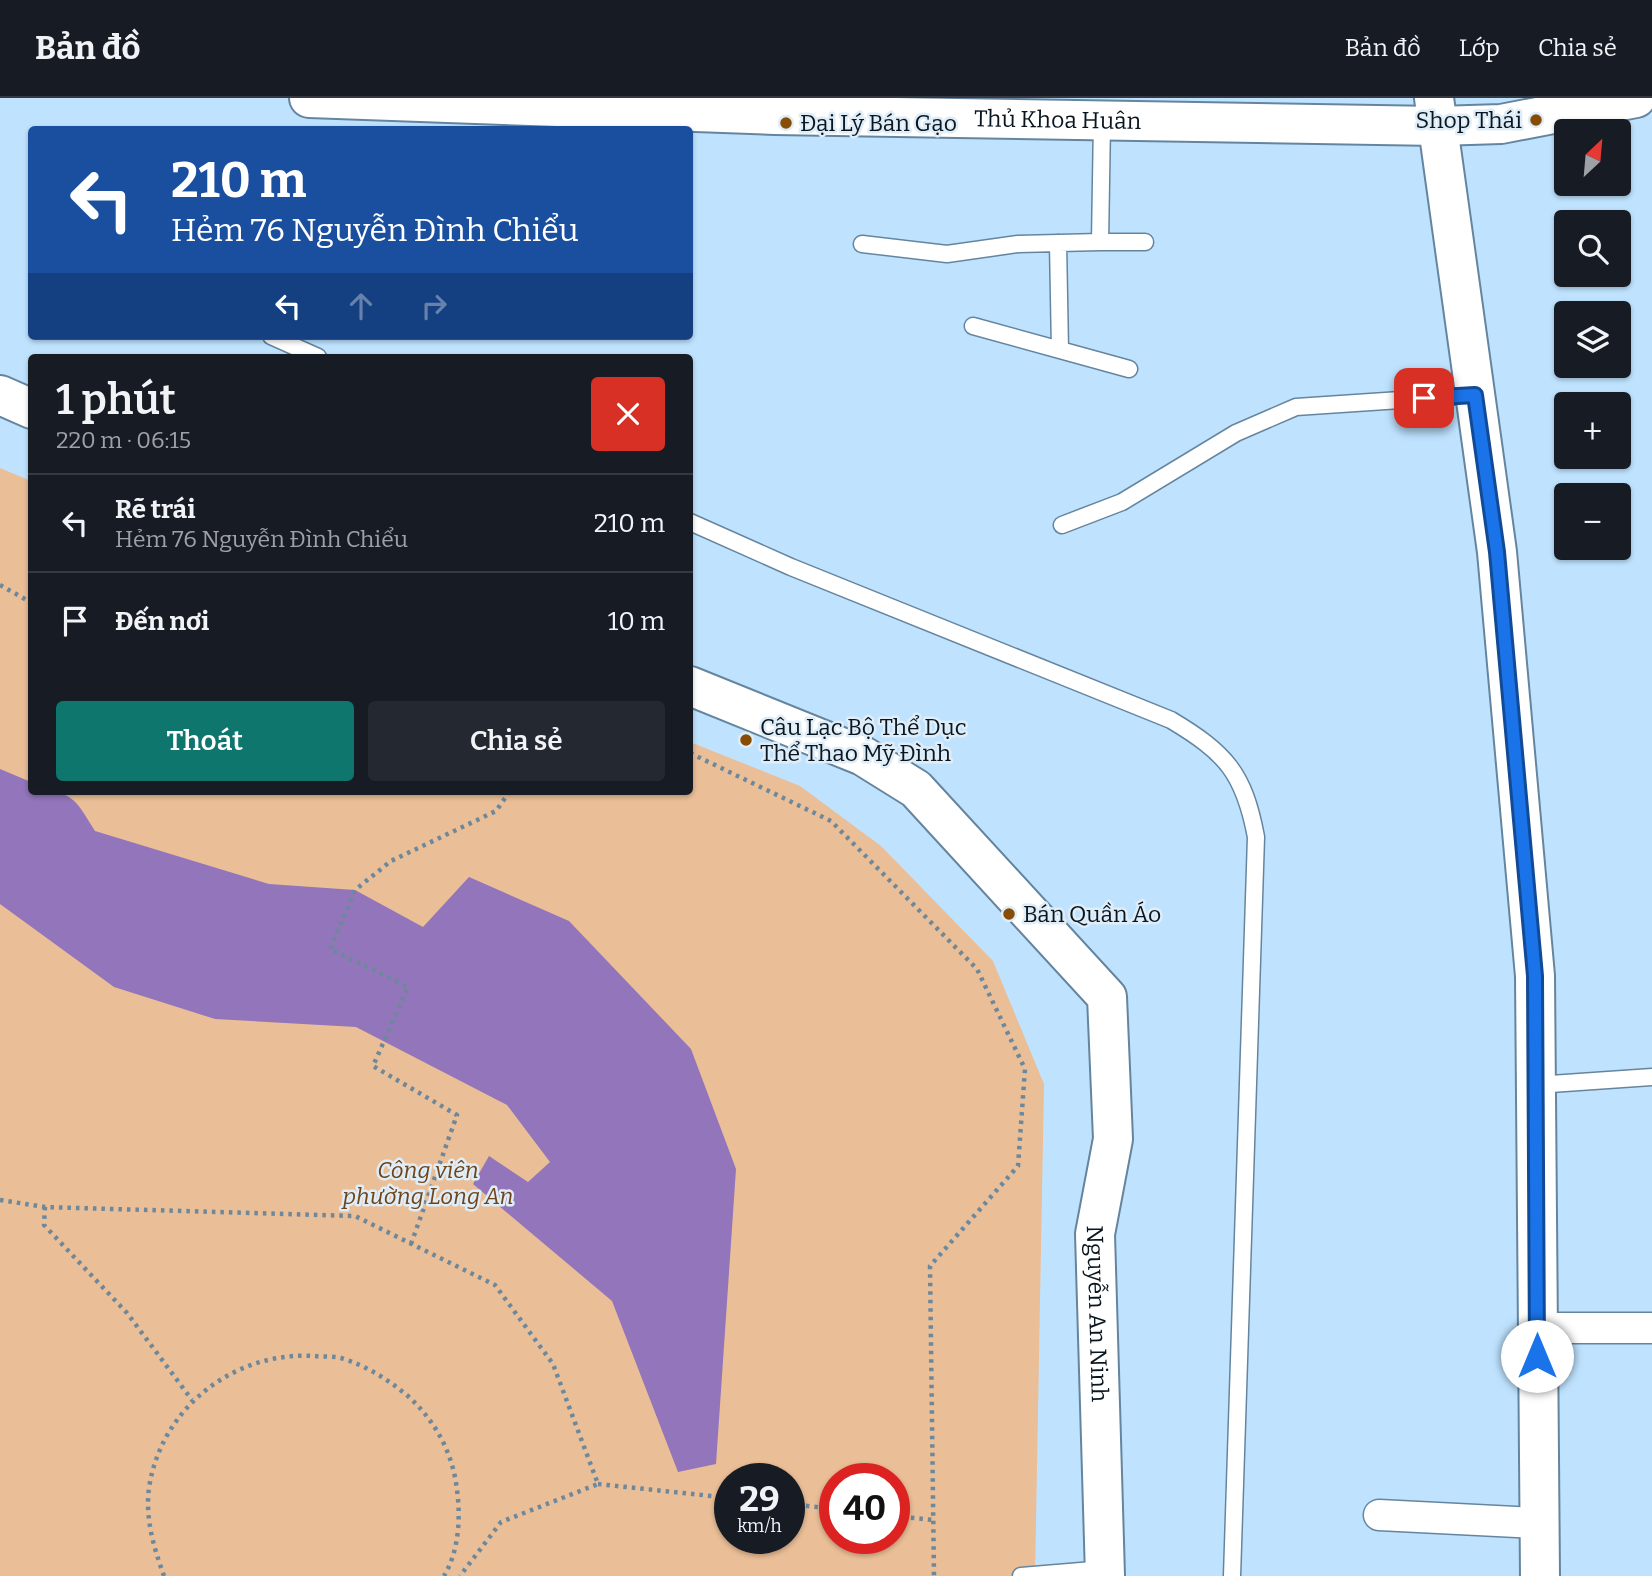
<!DOCTYPE html>
<html lang="vi">
<head>
<meta charset="utf-8">
<style>
	:root { --surface:#171b24; --page:#242831; --text:#f1f3f6; --muted:#9ea1a6; --line:#363941; --accent:#0f766e }
	body { margin:0; font-family:Bitter,serif; background:var(--page); color:var(--text); height:100vh; display:flex; flex-direction:column; font-size:26px; white-space:nowrap }
	* { box-sizing:border-box; margin:0 }
	p { font-size:23px; color:var(--muted) }
	.icon { flex:none; width:38px; height:38px; fill:none; stroke:currentColor; stroke-width:2; stroke-linecap:round; stroke-linejoin:round }
	.map { position:relative; flex:1; overflow:hidden }
	.details { position:absolute; left:28px; top:256px; width:665px; height:441px; display:flex; flex-direction:column; background:var(--surface); border-radius:7px; box-shadow:0 2px 5px #0004 }
	.details>* { flex:none }
	.guide { position:absolute; left:28px; top:28px; width:665px; height:214px; border-radius:7px; box-shadow:0 2px 5px #0004; background:#1a4fa0; color:#fff; overflow:hidden }
	.needle { width:46px; rotate:26deg }
	.fabs { position:absolute; left:1554px; top:21px; display:grid; gap:14px }
	.fabs a { display:grid; place-items:center; width:77px; height:77px; border-radius:7px; background:var(--surface); box-shadow:0 2px 5px #0004; font-size:35px }
	.speed { position:absolute; left:714px; top:1365px; display:flex; gap:14px; font-size:35px; font-weight:700; text-align:center }
	.speed>* { display:grid; place-content:center; width:91px; height:91px; border-radius:50%; background:var(--surface); box-shadow:0 2px 5px #0004; line-height:1 }
	.speed small { font-size:18px; font-weight:400 }
	.speed .limit { border:10px solid #d22; background:#fff; color:#111 }
	.pin { position:absolute; display:grid; place-items:center; width:60px; height:60px; color:#fff; margin:-30px; border-radius:14px; box-shadow:0 4px 10px #0006 }
	.me { position:absolute; width:77px; margin:-38px; rotate:0deg; stroke-linejoin:round; filter:drop-shadow(0 0 5px #0008) }
	.turn { display:flex; align-items:center; gap:24px; height:147px; padding:0 28px; font-size:32px }
	.turn .icon { width:91px; height:91px; stroke-width:2.5 }
	.turn b { display:block; font-size:49px; line-height:60px }
	.lanes { display:flex; align-items:center; height:66px; padding:0 28px; background:#0003; justify-content:center; gap:35px; direction:ltr }
	.lanes .off { opacity:.35 }
	.round { display:grid; place-items:center; flex:none; width:74px; height:74px; border-radius:7px; background:var(--page) }
	.overview { display:flex; align-items:center; justify-content:space-between; height:119px; padding:0 28px }
	h1 { font-size:42px; font-weight:600; line-height:52px }
	.cta { display:flex; gap:14px; margin-top:auto; padding:14px 28px }
	.cta a { flex:1; height:80px; border-radius:7px; background:var(--accent); color:#fff; font-size:28px; font-weight:600; line-height:80px; text-align:center }
	.cta a+a { background:var(--page); color:var(--text) }
	ul { padding:0; list-style:none }
	li { display:flex; align-items:center; gap:21px; height:98px; padding:0 28px; border-top:2px solid var(--line) }
	li div { flex:1 }
	li b { display:block; font-size:26px }
	li em { font-style:normal }
	header { display:flex; align-items:center; gap:42px; box-sizing:border-box; height:98px; padding:0 35px; background:var(--surface); border-bottom:2px solid var(--line) }
	header strong { font-size:33px }
	nav { display:flex; gap:38px; margin-inline-start:auto; font-size:24px }
	.map>svg:first-child { display:block }
</style>
</head>
<body>
<header>
<strong>Bản đồ</strong>
<nav><a>Bản đồ</a><a>Lớp</a><a>Chia sẻ</a></nav>
</header>
<div class="map">
<svg width="1652" height="1478" viewBox="0 0 1652 1478">
	<rect width="100%" height="100%" fill="#bfe3ff"/>
	<!-- green -->
	<path fill="#eabe97" fill-rule="evenodd" d="M0,370L31,383L32,693H690V644L800,688L881,748L993,863L1044,986L1035,1478H0ZM730,1381H789V1440H730ZM835,1381H894V1440H835Z"/>
	<!-- water -->
	<path fill="#9275ba" d="M0,671L31,684L32,693C74,693 74,700 95,733L269,786L355,792L423,829L469,779L569,823L691,951L736,1071L716,1366L678,1374L612,1203L473,1086L489,1058L528,1084L550,1064L507,1007L356,929L215,921L114,889L0,806Z"/>
	<g fill="none" stroke-linecap="round" stroke-linejoin="round">
		<defs>
			<path id="lane" d="M1100,144H1145
				M1058,145L1060,252L1129,271
				M862,146L947,156L1018,146L1100,144L1102,24
				M973,228L1060,252
				M271,238L318,259
				M690,424L791,469L1171,622C1226,655 1244,675 1256,739L1232,1478
				M1062,427L1122,404L1236,335L1296,309L1475,297
				M1536,987L1652,979
				M1021,1478L1105,1471"/>
			<path id="street" d="M1537,1230H1652
				M1379,1417L1538,1425"/>
			<g id="secondary">
				<path id="s1" d="M309,0L775,17L1438,28L1501,26L1636,0"/>
				<path d="M1434,0L1497,454L1535,878L1540,1478"/>
				<path d="M0,297L32,311"/>
				<path id="s2" d="M690,588L863,658L916,691L1107,899L1113,1041L1095,1136L1105,1478"/>
			</g>
		</defs>
		<!-- lane casing -->
		<use href="#lane" stroke="#65859f" stroke-width="19"/>
		<!-- street casing -->
		<use href="#street" stroke="#65859f" stroke-width="33"/>
		<!-- secondary casing -->
		<use href="#secondary" stroke="#65859f" stroke-width="42"/>
		<!-- path -->
		<path stroke="#6e889b" stroke-width="4.5" stroke-dasharray="3.5 5" stroke-linecap="butt" d="M0,487L32,505
			M690,655L831,723L977,871L1025,971L1018,1068L930,1168L934,1478
			M0,1102L45,1109L355,1118L495,1187L553,1266L598,1386L501,1424L460,1478
			M45,1109L44,1127L127,1215L192,1302
			M411,1146L457,1017L373,968L408,889L330,851L355,792L391,763L496,713L510,693
			M598,1386L730,1400
			M789,1406L835,1411
			M894,1418L933,1422
			M164,1478C154,1450 145,1421 149,1390C161,1309 235,1253 314,1258C323,1259 333,1258 341,1260C367,1268 389,1282 409,1299C434,1322 451,1352 456,1385C461,1416 460,1451 444,1478"/>
		<!-- lane -->
		<use href="#lane" stroke="#fff" stroke-width="16"/>
		<!-- street -->
		<use href="#street" stroke="#fff" stroke-width="30"/>
		<!-- secondary -->
		<use href="#secondary" stroke="#fff" stroke-width="38"/>
	</g>
	<g fill="none" stroke-linecap="round" stroke-linejoin="round">
		<defs>
			<path id="route" d="M1424,300L1475,297L1497,454L1535,878L1537,1258"/>
		</defs>
		<!-- route casing -->
		<use href="#route" stroke="#114b97" stroke-width="18"/>
		<!-- route -->
		<use href="#route" stroke="#1a73e8" stroke-width="12"/>
	</g>
	<!-- markers -->
	<g fill="#884d05" stroke="#dfedf8" stroke-width="2.5">
		<circle cx="1536" cy="22" r="7"/>
		<circle cx="786" cy="25" r="7"/>
		<circle cx="746" cy="642" r="7"/>
		<circle cx="1009" cy="816" r="7"/>
	</g>
	<g text-anchor="middle" dominant-baseline="central" stroke-width="5" stroke-linejoin="round" paint-order="stroke">
		<!-- poi labels -->
		<g font-size="23" fill="#09161f" stroke="#dfedf8" text-anchor="start">
			<text x="1522" y="22" text-anchor="end">Shop Thái</text>
			<text x="800" y="25">Đại Lý Bán Gạo</text>
			<text x="760" y="629">Câu Lạc Bộ Thể Dục<tspan x="760" dy="26">Thể Thao Mỹ Đình</tspan></text>
			<text x="1023" y="816">Bán Quần Áo</text>
		</g>
		<!-- street labels -->
		<g font-size="23" fill="#09161f" stroke="#dfedf8">
			<text stroke="none"><textPath href="#s1" startOffset="749">Thủ Khoa Huân</textPath></text>
			<text stroke="none"><textPath href="#s2" startOffset="850">Nguyễn An Ninh</textPath></text>
		</g>
		<!-- park labels -->
		<g font-size="23" font-style="italic" fill="#6f4419" stroke="#dfedf8">
			<text x="428" y="1072">Công viên<tspan x="428" dy="26">phường Long An</tspan></text>
		</g>
	</g>
</svg>
<div class="fabs">
<a><svg class="needle" viewBox="-14 -14 28 28"><path d="M0-13l5 13h-10z" fill="#e53935"/><path d="M0 13l5-13h-10z" fill="#9ea1a6"/></svg></a>
<a><svg class="icon" aria-label="search" viewBox="0 0 24 24"><circle cx="10" cy="10" r="6"/><path d="M15 15l6 6"/></svg></a>
<a><svg class="icon" aria-label="layers" viewBox="0 0 24 24"><path d="M12 4l9 5-9 5-9-5zM3 14l9 5 9-5"/></svg></a>
<a>+</a>
<a>−</a>
</div>
<div class="speed"><div>29<small>km/h</small></div><div class="limit">40</div></div>
<div class="pin" style="left:1424px;top:300px;background:#d93025"><svg class="icon" aria-label="arrive" viewBox="0 0 24 24"><path d="M6 21V4h12l-3 4 3 4H6"/></svg></div>
<svg class="me" style="left:1537px;top:1258px" viewBox="-20 -20 40 40"><circle r="19" fill="#fff"/><path d="M0-13L10 11 0 6-10 11z" fill="#1a73e8"/></svg>
<div class="guide">
<div class="turn"><svg class="icon" aria-label="left" viewBox="0 0 24 24"><path d="M17 20v-9H6M10 6l-5 5 5 5"/></svg><div><b>210 m</b>Hẻm 76 Nguyễn Đình Chiểu</div></div>
<div class="lanes"><svg class="icon" aria-label="left" viewBox="0 0 24 24"><path d="M17 20v-9H6M10 6l-5 5 5 5"/></svg><svg class="icon off" aria-label="ahead" viewBox="0 0 24 24"><path d="M12 20V5M6 11l6-6 6 6"/></svg><svg class="icon off" aria-label="right" viewBox="0 0 24 24"><path d="M7 20v-9h11M14 6l5 5-5 5"/></svg></div>
</div>
<section class="details">
<div class="overview"><div><h1>1 phút</h1><p>220 m · 06:15</p></div><a class="round" style="background:#d93025;color:#fff"><svg class="icon" aria-label="close" viewBox="0 0 24 24"><path d="M6 6l12 12M18 6L6 18"/></svg></a></div>
<ul>
<li><svg class="icon" aria-label="left" viewBox="0 0 24 24"><path d="M17 20v-9H6M10 6l-5 5 5 5"/></svg><div><b>Rẽ trái</b><p>Hẻm 76 Nguyễn Đình Chiểu</p></div><em>210 m</em></li>
<li><svg class="icon" aria-label="arrive" viewBox="0 0 24 24"><path d="M6 21V4h12l-3 4 3 4H6"/></svg><div><b>Đến nơi</b></div><em>10 m</em></li>
</ul>
<div class="cta"><a>Thoát</a><a>Chia sẻ</a></div>
</section>
</div>
</body>
</html>
